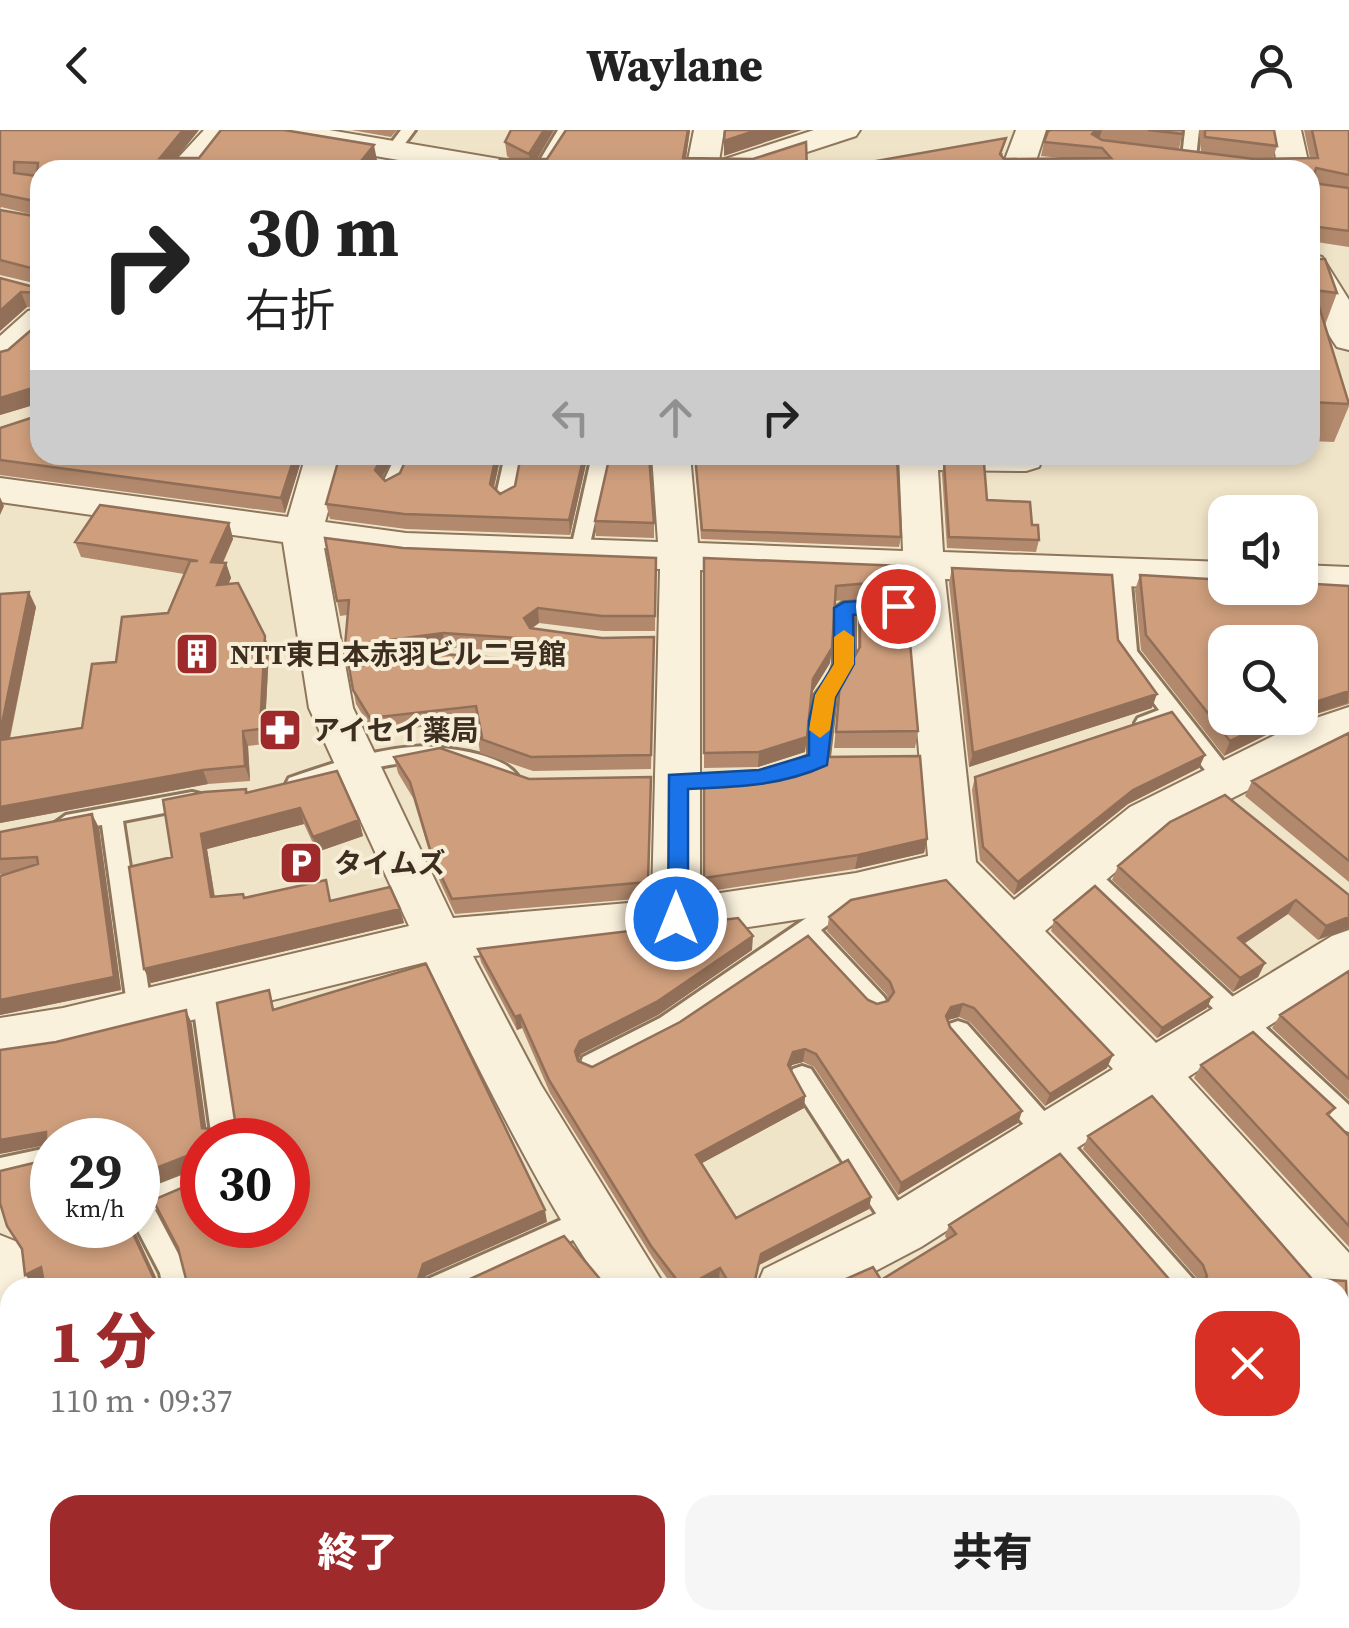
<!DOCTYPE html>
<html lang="ja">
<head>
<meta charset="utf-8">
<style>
	:root { --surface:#fff; --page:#f6f6f6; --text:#222; --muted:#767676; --accent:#9e2a2b }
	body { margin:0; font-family:"Source Serif 4","Noto Sans JP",serif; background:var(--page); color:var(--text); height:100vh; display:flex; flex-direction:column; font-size:38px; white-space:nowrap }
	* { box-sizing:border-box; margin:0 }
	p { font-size:32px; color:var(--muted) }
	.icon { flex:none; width:55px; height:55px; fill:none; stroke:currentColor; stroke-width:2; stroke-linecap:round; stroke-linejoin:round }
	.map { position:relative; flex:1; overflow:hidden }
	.side { position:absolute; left:0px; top:1148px; width:1350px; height:352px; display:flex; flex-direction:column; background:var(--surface); border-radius:30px 30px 0 0; box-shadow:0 5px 15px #0003 }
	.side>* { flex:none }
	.banner { position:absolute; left:30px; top:30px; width:1290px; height:305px; border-radius:30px; box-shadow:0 5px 15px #0003; background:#fff; color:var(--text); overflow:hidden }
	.buttons { position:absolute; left:1208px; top:365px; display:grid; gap:20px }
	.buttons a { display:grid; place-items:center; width:110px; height:110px; border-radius:20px; background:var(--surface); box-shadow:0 5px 15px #0003; font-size:50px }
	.speed { position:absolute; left:30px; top:988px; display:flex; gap:20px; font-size:50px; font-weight:700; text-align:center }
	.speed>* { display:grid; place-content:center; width:130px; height:130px; border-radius:50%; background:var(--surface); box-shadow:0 5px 15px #0003; line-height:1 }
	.speed small { font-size:25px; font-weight:400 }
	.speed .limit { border:15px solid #d22; background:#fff; color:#111 }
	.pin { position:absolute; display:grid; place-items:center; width:85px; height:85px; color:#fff; margin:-42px; border:5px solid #fff; border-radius:50%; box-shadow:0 2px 10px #0007 }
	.me { position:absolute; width:110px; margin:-55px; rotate:0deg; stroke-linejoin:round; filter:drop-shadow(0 0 8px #0008) }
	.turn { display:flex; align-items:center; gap:35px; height:210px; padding:0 50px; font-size:45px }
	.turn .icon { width:130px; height:130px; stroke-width:2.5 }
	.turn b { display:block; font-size:70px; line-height:85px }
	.lanes { display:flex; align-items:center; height:95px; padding:0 50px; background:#0003; justify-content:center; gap:50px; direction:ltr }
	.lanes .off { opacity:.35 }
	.round { display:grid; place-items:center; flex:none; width:105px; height:105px; border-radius:30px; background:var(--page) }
	.headline { display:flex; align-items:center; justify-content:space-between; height:170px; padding:0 50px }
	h1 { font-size:60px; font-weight:800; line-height:75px; color:var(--accent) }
	.primary-button { display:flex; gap:20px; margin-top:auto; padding:20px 50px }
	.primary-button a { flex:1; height:115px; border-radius:30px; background:var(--accent); color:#fff; font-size:40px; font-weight:800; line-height:115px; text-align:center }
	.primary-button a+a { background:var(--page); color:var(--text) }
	header { display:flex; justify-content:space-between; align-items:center; height:130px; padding:0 50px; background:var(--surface); font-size:45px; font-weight:800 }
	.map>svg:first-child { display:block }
</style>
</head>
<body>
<header><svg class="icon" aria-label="back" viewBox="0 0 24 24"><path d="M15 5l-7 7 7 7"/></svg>Waylane<svg class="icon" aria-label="person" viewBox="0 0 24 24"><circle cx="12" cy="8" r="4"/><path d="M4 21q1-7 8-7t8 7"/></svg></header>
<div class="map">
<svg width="1349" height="1498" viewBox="0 0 1349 1498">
	<rect width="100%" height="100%" fill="#f0e4c8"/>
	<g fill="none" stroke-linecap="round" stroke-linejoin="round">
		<defs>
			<path id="service" d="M401,0H415L398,23H388L386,20Z
				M558,0H572L548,40H534Z
				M1185,0H1199L1196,28L1189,32L1182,28Z
				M396,325H414L399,357L390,363L381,357Z
				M505,325H523L513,370L504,376L495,370Z
				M592,325H610L588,423L579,429L570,423Z
				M803,325H925L927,328L918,334L806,336L797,330Z
				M1120,436L1130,442L1137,521L1232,642L1235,648L1232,654H1216L1168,593L1145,601L1135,593L1138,588L1159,580L1117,522L1110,442Z
				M888,469L898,476L895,481L854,485V534L846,554L835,567L827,636L796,648L788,646L785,640L788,634L809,626V591L815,565L830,546L834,534V479L844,472Z
				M426,616C452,619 500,623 517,645L506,653C488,647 472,638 453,635C398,624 348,646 297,662L286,654L289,648C335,632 378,618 426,616Z
				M192,662L200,664L203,670L200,676L123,691L152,882L148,889L140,892L132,889L128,882L102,695L66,701L55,693L66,685Z
				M1084,733L1092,736L1349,975V1002L1340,999L1076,748L1073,742L1076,736Z
				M850,758L858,761L861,767L858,773L821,800L884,867L888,874L884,881L876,884L868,881L804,812L678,902L601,943L592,946L583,943L580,935L583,927L660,888Z
				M204,856L212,859L216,866L238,1010H212L192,866L196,859Z
				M958,891L967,894L1193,1149L1196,1158H1165L949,908L946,901L949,894Z
				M802,936L811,939L910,1090L914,1099L910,1108L901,1111L892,1108L793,955L790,947L793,939Z
				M52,1017V1040L0,1052V1028Z
				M202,1037V1061L155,1080L182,1131L190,1158H163L160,1143L135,1095L138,1062Z
				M590,1077L599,1080L603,1089L599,1098L469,1158H425L428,1149Z
				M448,1490H478L481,1498H451Z
				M1090,1490H1122L1125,1498H1093Z
				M1255,1490H1287L1290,1498H1258Z"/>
			<path id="minor" d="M204,0H236L200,40H167Z
				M261,0H329L511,31L527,40H457L276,9Z
				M694,0H724L719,31L814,0H860L856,6L752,40H686Z
				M1016,0H1046L1033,40H1001Z
				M1271,0H1301L1310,40H1278Z
				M1310,124L1322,127L1349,170V220L1337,217C1317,190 1310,157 1310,124Z
				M40,178V207L12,232L0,236V206L28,181Z
				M306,325H344L325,392L406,403L658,412L652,325H690L698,413L903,421L899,325H1044L1039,337L1026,341L938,340L943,422L1225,432V458H1233L1225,460L945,449L976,732L1014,770L1130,677L1295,595L1349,577V610L1162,703L1045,801L1156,913L1332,806L1349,800V845L1188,947L1349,1123V1191L1340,1188V1158H1306L1146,974L921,1117L843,1158H756L764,1139L881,1081L1113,939L944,760C788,798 632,813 473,826L541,955L666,1158H604C535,1055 481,943 426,832L63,922L0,932V888L63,878L409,796L309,578L283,412L0,372V348L288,387ZM324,418L406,429L660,439L652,771L453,788L353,578ZM700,440L904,448L928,726L856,743L700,766Z
				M1300,435L1349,437V465L1286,459L1300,458Z
				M0,1105L20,1113L28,1132L31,1158H10V1278L0,1274Z
				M835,1490H901L904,1498H838Z"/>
		</defs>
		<!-- service casing -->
		<use href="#service" stroke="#8d765c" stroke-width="6"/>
		<!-- minor casing -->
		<use href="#minor" stroke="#8d765c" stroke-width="4"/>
		<!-- service -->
		<use href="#service" fill="#faf1dc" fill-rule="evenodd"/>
		<!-- minor -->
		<use href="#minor" fill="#faf1dc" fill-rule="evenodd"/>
	</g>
	<!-- wall -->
	<path fill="#b2896c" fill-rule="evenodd" d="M0,0H199L176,28L377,30L40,40V325H303L285,383L0,345V298L37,286V274L0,285L8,220L37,195L38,178L27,177L0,201V148L34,157L38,154L0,145ZM1,77L34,85L0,80Z
		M351,0H397L391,7Z
		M511,0H554L537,29H547L566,0H690L686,28L753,29L806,12L807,40H496L500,29H511L507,26L505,12Z
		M1051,0H1183L1179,19L1201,22L1199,0H1274L1277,16L1273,28H1310L1304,0H1349V117L1310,111V40H868L1003,23L1002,27L1004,29L1060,28L1041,26L1044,12Z
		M1310,129L1337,163L1325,195L1349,276L1334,312L1310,311Z
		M408,325H501L494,358L500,364L515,356L521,325H588L570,405L406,399L330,389L326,374L382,348L385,351L400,343Z
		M695,326L901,407L899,417L701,409Z
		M944,332L987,370L1032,395L1039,410L1036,422L947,418L942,344Z
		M595,391L654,393V408L596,406Z
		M229,393L233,409L223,433H226L231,448L228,454L265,506L269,521L264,614L248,616L250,651L208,654L0,693V464L36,477L10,609L82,598L116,532L168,483L184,444L81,427L75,412Z
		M403,418L656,428L655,501H603L539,493L532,498L602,508L654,507L651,639L533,641L480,623L478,608L481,607L479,591L373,602L356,574L349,537L515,529L521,525L517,522L445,517L348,531L345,516L347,485L340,486L337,471Z
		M704,428L904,450L902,465L835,471L830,533L811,564L805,622L758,637L704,638Z
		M952,438L1118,510L1152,578L969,637L949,453Z
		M1140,445L1349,456V574L1294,591L1224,626L1141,520L1135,460Z
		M860,471L918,601L915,618H834L840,552L858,521V488Z
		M1349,603V752L1245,666L1252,651Z
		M394,627L529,649L651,663L648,768L455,784L435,741L413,668L398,643Z
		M1199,638L1128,674L1014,765L980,730L972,660L975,647Z
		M704,647L927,709L924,723L855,739L704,762Z
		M247,663L359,690L363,706L317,722L304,694L207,719L215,767L331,770L400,779L404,793L151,853L144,839L172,727Z
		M92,684L99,698L121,860L0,885V746L8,744H0V702Z
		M1118,736L1347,765L1318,810L1288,784L1244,814L1265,833L1258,847L1233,862L1112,750Z
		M829,787L1107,938L1045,976L970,892L959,887L948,890L950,897L1022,981L1018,993L898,1065L814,937L803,932L792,935L790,939L805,966L804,978L701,1033L736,1088L871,1067L869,1079L759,1135L756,1150L782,1158H724L719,1149L705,1158H674L652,1127L550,963L522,898L517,900L481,832L478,819L752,820L658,885L581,924L578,931L592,937L868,870L877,874L888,871L887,865L827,801Z
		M1054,790L1207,878L1157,908L1051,801Z
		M1349,841V970L1272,898L1280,885Z
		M1201,935L1335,978L1329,986L1349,1006V1117L1194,948Z
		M1152,966L1312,1149L1346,1151L1347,1180H1349V1324L1347,1323V1349L1349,1351V1463L1340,1471V1158H826L873,1137L881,1150L947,1110L945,1106L949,1095L1060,1024L1169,1149L1197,1151L1196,1147L1083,1019L1088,1006Z
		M905,1490H1098L1100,1495L1125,1494L1124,1490H1266L1268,1495L1290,1494L1289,1490H1340L1337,1498H908Z"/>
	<!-- shaded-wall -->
	<path fill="#916f58" d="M183,0H199L167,40L160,28Z
		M544,0H554L531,39L529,24Z
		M688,0H690L684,40L683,28Z
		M757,0H802L724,26V11Z
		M1096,0H1102L1099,9L1092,4Z
		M374,15L377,30L369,40H354Z
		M21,162L27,177L0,201V181Z
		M36,257L40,273L0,285V268Z
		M295,325H303L285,383L281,368Z
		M383,325H394L378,355L375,340Z
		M496,325H501L491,369L490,354Z
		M584,325H588L570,405L569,390Z
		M0,367L4,376L0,385Z
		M229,393L233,409L216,447L211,432Z
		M226,433L231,448L222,470L217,455Z
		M29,462L36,477L6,625L0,614V603Z
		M538,478L539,493L525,503L524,488Z
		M443,503L445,517L348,531L345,516Z
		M265,506L269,521L264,614L260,599Z
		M832,518L830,533L811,564L813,549Z
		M1349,561L1348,573L1294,591L1224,626L1230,611L1279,588H1300V577Z
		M1157,564L1152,578L969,637L973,623Z
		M243,601L248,616L250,651L245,636Z
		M807,607L805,622L758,637L759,622Z
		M1205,625L1199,638L1128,674L1014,765L1018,752L1133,660Z
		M203,640L208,654L0,693V677Z
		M300,678L304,694L207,719L217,782L211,767L201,704Z
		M92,684L99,698L121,860L0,885V870Z
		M359,690L363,706L317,722L313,707Z
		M927,709L924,723L855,739L858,725Z
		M1296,770L1288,784L1231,822L1238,808Z
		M400,779L404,793L151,853L144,839Z
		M1349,787V798L1318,810L1326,796Z
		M753,806L752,820L658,885L581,924L576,934L575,921L580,911Z
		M1265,833L1258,847L1233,862L1240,848Z
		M1212,867L1207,878L1157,908L1162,898Z
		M963,874L959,887L948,890L946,886L951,877Z
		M186,880L192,894L208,1010L202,998Z
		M520,885L522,898L517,900L515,887Z
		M805,919L803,932L792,935L786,948L788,935L793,922Z
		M1113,925L1107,938L1045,976L1050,964Z
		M805,966L804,978L695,1037L696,1025Z
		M1022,981L1018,993L898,1065L901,1053Z
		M46,1002L52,1014L0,1024V1010Z
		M197,1022L202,1035L138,1060V1045Z
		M871,1067L869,1079L759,1135L754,1158L761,1124Z
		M545,1080L547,1092L426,1146L423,1158L418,1149L423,1134Z
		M129,1095H132L161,1158L155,1151Z
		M41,1137L51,1148L35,1156L25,1145Z
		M720,1138L719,1149L705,1158H685Z
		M443,1490H445L447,1497L429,1498Z"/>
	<!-- building -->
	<path fill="#cf9f7d" stroke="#916f58" stroke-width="2.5" fill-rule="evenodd" d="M0,0H183L160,28H199L221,0H284L374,15L354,40H40V325H295L281,368L0,330V298L37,286L36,257L0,268V222L8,220L37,195L38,163L21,162L0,181V148L34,157L38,153L35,139L0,130V80L34,86L39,72L0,64ZM14,32L38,33L37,46L14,43Z
		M511,0H544L529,24L505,12Z
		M566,0H688L683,28L753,29L806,12L807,40H496L500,29H547Z
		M725,0H757L724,11Z
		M1051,0H1096L1092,4L1102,10L1254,29L1318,28L1312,0H1349V45L1316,38L1312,53L1349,58V101L1310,96V40H868L870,32L1006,8L1000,24L1004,29L1111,28L1102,18L1044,12L1048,1Z
		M1148,0H1183V4Z
		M1205,0H1274L1277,16L1205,7Z
		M1310,129H1325L1337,163L1314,160L1349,274L1310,272Z
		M340,325H383L375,340L385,351L400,343L408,325H496L490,354L500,364L515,356L521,325H584L569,390L404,384L326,374Z
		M610,325H649L654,393L595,391Z
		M695,326L897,328L901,407L702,400Z
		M944,332L984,333L987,370L1030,372L1032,395H1038L1039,410L949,407Z
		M100,375L229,393L211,432L226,433L217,455L238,453L265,506L260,599L243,601L245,636L203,640L0,677V610L82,598L92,534L116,532L122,487L168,483L190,431H198L75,412Z
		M325,408L403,418L656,428L655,486H602L538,478L524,488L530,498L602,508L654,507L651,625L531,627L478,608L482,607L476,576L370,588L353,560L349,537L443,524L515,529L529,518L516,508L443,503L345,516L349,470L337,471Z
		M704,428L903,436L904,450L836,456L832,518L813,549L807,607L759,622L704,623Z
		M952,438L1112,445L1118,510L1157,564L973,623Z
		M1140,445L1225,450V458H1300V453L1349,456V561L1300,577V512H1225V588H1279L1230,611L1146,505Z
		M29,462L0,603V464Z
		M906,468L918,601L836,602L840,552L860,517V471Z
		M1172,582L1205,625L1133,660L1018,752L983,717L975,647Z
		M1349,603V731L1252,651Z
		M440,618L529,649L651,647L648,752L452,769L432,726L410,652L394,627Z
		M920,626L927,709L858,725L704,748V647L761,646L822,627Z
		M337,641L359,690L313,707L300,678L201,704L211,767L243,764L244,768L326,750L330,771L390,757L400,779L144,839L129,737L172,727L163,670L204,662L246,659V663Z
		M1225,665L1349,765V787L1326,796L1296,770L1238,808L1265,833L1240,848L1118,736L1170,692Z
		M92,684L114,847L0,870V746L38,734L37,727L0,729V702Z
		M946,750L1113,925L1050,964L974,878L963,874L951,877L946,886L950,897L1022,981L901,1053L816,924L805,919L793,922L788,935L805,966L696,1025L736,1088L848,1030L871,1067L761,1124L755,1150L778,1151L782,1158H732L720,1138L683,1158L651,1116L549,950L520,885L515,887L478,819L738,788L753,806L658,871L580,911L575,921L578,931L592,937L680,892L808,806L868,870L877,874L888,871L894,862L890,852L829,787L851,770Z
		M1095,756L1212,867L1162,898L1054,790Z
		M426,834L545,1080L423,1134L418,1149L468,1150L564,1106L600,1149L608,1151L610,1158H45L41,1137L25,1145L22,1119L7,1096L0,1073V1041L46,1030V1002L0,1010V920L56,912L186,880L202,998L232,1001L236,997L217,873L269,860L273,880ZM52,1010H138V1045L197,1022L198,1051L153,1070L178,1118L186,1149L155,1151L129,1095H52ZM202,1010H288V1095H202Z
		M1349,841V949L1280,885Z
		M1253,902L1335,978L1327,984L1349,1006V1096L1201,935Z
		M1152,966L1312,1149L1346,1151L1347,1180H1349V1312L1347,1314V1349L1349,1351V1463L1340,1471V1158H826L873,1137L881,1150L956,1104L949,1095L1060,1024L1169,1149L1204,1151L1207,1146L1203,1135L1088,1006Z
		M10,1336V1479H3V1423L0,1421V1339Z
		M1340,1483L1346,1491L1337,1498H914L911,1490H1098L1100,1495L1136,1493L1134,1490H1266L1268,1495L1303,1493L1302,1490H1340Z
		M10,1487V1490H42L43,1494L111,1495L114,1490H443L429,1498H0V1490Z
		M485,1490H831L836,1498H489Z"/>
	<!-- route -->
	<path fill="#1a73e8" stroke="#114b97" stroke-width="2.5" d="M898,469L908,476L905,481L853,485L854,534L835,568L827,635C781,656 738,657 688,659V789L676,799L668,796L669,645L759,640L809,625V591L815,565L834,534V478L844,472Z"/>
	<!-- slow -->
	<path fill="#f59e0b" d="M844,500L854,507V534L835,567L830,600L820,608L809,600L815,565L834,534V507Z"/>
	<!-- icons -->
	<defs>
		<symbol id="building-square" viewBox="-11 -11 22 22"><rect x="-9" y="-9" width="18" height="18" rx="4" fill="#9e2a2b" stroke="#f7eed8"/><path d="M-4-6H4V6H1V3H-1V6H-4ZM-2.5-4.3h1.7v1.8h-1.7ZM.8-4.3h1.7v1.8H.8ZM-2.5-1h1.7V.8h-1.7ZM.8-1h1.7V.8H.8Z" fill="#fff"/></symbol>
		<symbol id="pharmacy-square" viewBox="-11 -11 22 22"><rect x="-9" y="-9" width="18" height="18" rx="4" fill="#9e2a2b" stroke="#f7eed8"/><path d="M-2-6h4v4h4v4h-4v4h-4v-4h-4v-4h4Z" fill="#fff"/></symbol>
		<symbol id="parking-square" viewBox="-11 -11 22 22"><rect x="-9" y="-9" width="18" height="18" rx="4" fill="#9e2a2b" stroke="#f7eed8"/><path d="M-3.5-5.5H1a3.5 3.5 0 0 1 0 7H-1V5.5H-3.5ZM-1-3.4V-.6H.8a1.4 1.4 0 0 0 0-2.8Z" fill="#fff"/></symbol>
	</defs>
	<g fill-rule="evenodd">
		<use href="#building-square" x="172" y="499" width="50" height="50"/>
		<use href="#pharmacy-square" x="255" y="575" width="50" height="50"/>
		<use href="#parking-square" x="276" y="708" width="50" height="50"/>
	</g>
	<g text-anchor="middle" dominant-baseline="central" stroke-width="8" stroke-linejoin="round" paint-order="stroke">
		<!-- poi labels -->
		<g font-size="28" font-weight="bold" fill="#3d2e20" stroke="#f7eed8" text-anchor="start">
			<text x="230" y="524">NTT東日本赤羽ビル二号館</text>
			<text x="312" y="600">アイセイ薬局</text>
			<text x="334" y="733">タイムズ</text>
		</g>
	</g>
</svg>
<div class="buttons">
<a><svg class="icon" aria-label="sound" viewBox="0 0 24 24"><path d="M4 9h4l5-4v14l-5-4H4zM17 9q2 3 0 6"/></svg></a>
<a><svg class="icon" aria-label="search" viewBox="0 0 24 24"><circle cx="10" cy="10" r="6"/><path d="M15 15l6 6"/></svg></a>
</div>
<div class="speed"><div>29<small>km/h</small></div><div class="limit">30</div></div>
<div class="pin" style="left:898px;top:476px;background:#d93025"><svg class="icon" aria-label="arrive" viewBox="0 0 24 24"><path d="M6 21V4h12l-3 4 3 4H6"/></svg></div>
<svg class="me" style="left:676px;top:789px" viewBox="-20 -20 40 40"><circle r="17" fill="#1a73e8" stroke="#fff" stroke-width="3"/><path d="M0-11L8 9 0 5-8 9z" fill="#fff"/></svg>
<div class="banner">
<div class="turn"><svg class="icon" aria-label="right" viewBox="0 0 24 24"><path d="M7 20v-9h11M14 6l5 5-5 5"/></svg><div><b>30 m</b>右折</div></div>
<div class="lanes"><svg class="icon off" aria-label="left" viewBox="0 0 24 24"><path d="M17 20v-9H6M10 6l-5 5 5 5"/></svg><svg class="icon off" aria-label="ahead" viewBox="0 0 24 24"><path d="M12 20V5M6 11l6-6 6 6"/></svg><svg class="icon" aria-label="right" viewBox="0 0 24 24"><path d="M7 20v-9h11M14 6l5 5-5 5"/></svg></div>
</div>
<section class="side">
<div class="headline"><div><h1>1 分</h1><p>110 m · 09:37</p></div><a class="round" style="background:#d93025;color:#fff"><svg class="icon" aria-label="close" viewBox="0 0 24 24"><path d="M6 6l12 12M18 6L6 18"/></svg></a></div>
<div class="primary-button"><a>終了</a><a>共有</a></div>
</section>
</div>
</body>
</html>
